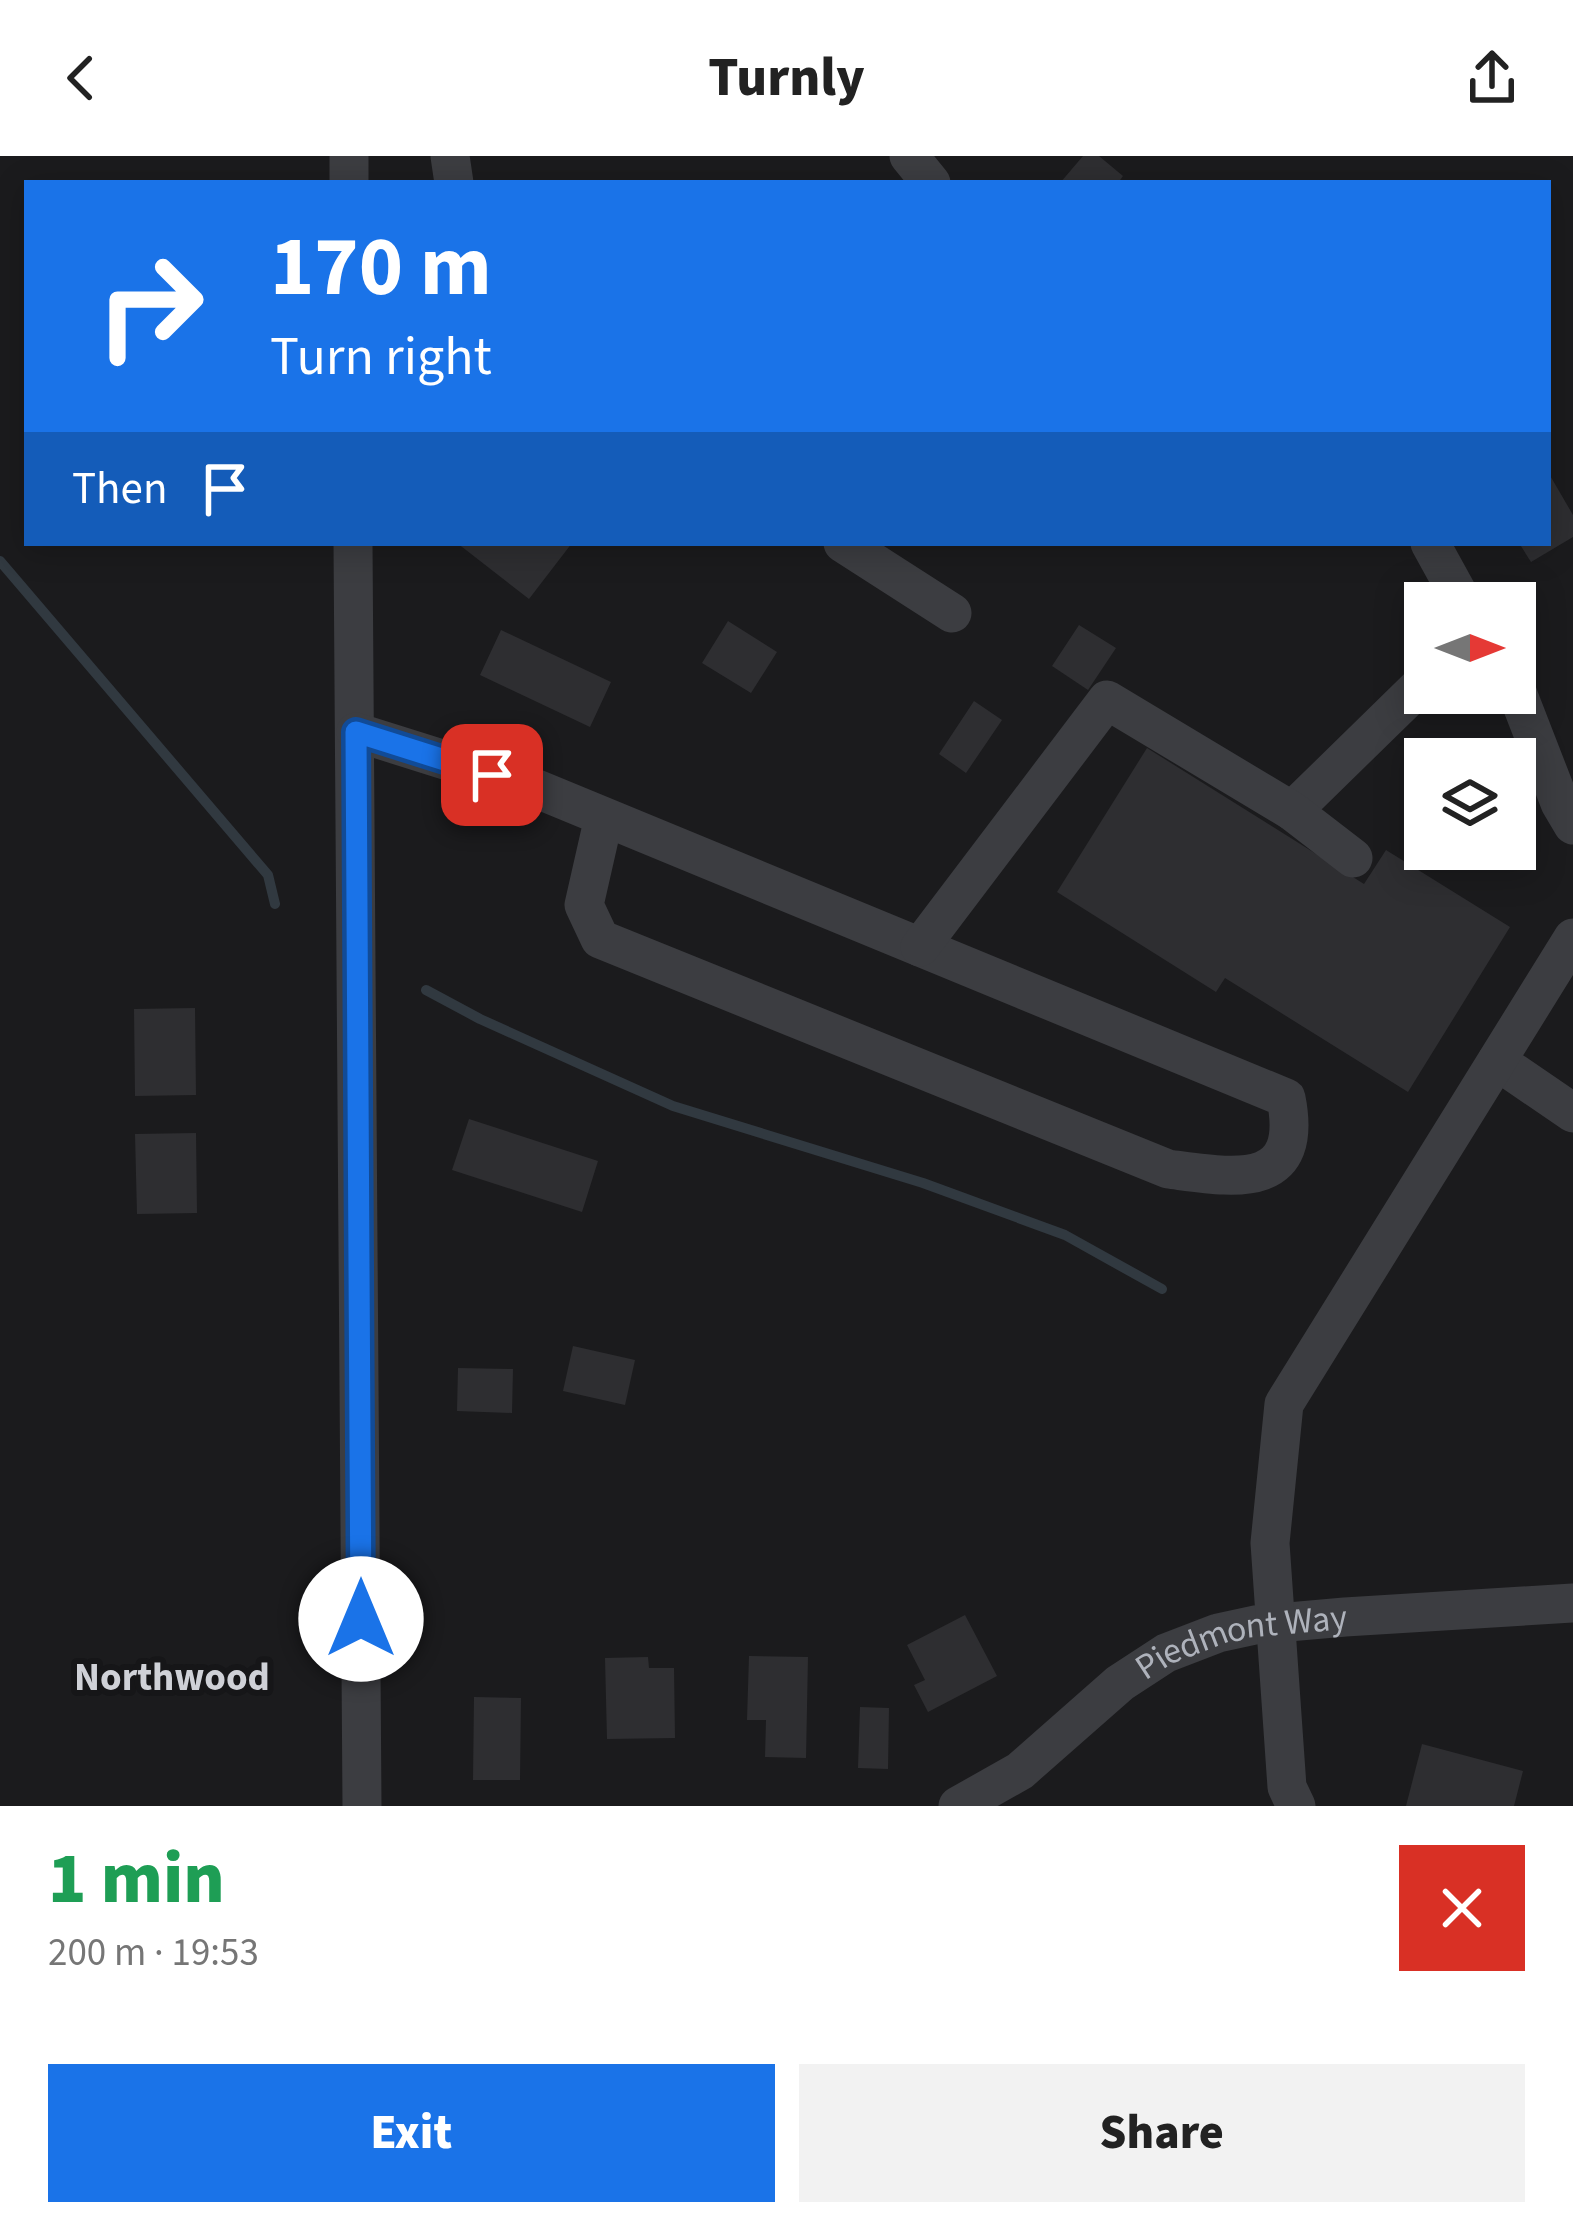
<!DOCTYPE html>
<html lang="en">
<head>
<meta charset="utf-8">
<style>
	:root { --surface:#fff; --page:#f2f2f2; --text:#222; --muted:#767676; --accent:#1a73e8 }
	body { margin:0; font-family:"Source Sans 3",sans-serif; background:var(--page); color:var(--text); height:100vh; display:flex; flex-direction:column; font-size:45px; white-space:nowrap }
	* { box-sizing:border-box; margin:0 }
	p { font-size:39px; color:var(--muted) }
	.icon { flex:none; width:66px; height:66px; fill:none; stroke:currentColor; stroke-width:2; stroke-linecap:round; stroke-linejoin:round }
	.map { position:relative; height:1650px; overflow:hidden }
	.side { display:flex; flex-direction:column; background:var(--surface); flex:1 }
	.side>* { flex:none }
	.guide { position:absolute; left:24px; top:24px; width:1527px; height:366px; border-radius:0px; box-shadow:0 6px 30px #0003; background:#1a73e8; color:#fff; overflow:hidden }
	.needle { width:78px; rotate:90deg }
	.fabs { position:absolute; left:1404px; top:426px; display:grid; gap:24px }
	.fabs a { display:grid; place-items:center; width:132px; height:132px; border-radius:0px; background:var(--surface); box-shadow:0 6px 30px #0003; font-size:60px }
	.pin { position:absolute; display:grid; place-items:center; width:102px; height:102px; color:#fff; margin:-51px; border-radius:24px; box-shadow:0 6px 18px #0006 }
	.me { position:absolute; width:132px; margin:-66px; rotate:0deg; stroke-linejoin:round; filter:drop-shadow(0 0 9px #0008) }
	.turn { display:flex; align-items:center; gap:42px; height:252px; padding:0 48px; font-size:54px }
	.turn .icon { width:156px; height:156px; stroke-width:2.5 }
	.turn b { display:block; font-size:84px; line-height:102px }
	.then { display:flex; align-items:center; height:114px; padding:0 48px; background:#0003; gap:24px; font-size:45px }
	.round { display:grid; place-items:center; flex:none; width:126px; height:126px; border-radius:0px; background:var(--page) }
	.headline { display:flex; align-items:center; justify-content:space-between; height:204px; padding:0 48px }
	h1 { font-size:72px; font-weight:800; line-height:90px; color:#1e9e55 }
	.cta { display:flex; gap:24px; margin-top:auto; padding:24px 48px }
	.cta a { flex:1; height:138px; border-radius:0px; background:var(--accent); color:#fff; font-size:48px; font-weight:800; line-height:138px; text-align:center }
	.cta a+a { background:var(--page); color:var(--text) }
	header { display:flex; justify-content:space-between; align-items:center; height:156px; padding:0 48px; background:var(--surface); font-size:54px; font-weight:800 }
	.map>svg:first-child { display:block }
</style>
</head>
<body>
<header><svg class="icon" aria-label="back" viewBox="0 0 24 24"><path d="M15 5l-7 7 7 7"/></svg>Turnly<svg class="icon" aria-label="share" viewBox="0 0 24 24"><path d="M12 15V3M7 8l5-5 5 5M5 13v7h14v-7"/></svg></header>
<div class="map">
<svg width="1573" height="1650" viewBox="0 0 1573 1650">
	<rect width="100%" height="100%" fill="#1b1b1d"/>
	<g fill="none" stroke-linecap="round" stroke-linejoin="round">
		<!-- stream -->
		<path stroke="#313940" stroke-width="10" d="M0,405L268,719L275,748
			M426,834L480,863L673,950L923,1027L1065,1079L1162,1133"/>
	</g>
	<!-- building -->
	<path fill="#2e2e31" d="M1083,0H1099L1123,20L1118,27H1060Z
		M1548,316L1573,359V381L1531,406L1519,387H1548Z
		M457,387H572L529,443Z
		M728,465L777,496L751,537L702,507Z
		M1079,469L1116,492L1088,534L1052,510Z
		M501,474L611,526L590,571L480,519Z
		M974,545L1002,564L966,617L939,598Z
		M1147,592L1364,728L1386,694L1510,771L1408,936L1225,822L1216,836L1057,736Z
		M195,852L196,939L135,940L134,853Z
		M469,963L598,1005L582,1056L452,1014Z
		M196,977L197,1057L137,1058L135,978Z
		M573,1190L635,1204L625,1249L563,1235Z
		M458,1212L513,1213L512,1257L457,1255Z
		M965,1459L997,1520L928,1556L914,1529L925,1524L907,1489Z
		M749,1500L808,1501L806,1602L765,1601L766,1564H747Z
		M648,1501L649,1512H674L675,1582L607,1583L605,1502Z
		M474,1541L521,1542L520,1624H473Z
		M860,1551L889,1552L888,1613L858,1612Z
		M1422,1588L1523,1615L1514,1650H1406Z"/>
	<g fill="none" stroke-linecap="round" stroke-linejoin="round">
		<!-- minor -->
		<g stroke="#3c3d41" stroke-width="39">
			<path d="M450,0L454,27"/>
			<path d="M909,0L931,27"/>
			<path d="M349,27V0"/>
			<path d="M353,387L362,1650"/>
			<path d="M843,387L952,457"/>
			<path d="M1430,387L1463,447"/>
			<path d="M1515,531L1560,647L1573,669"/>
			<path d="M356,576L537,633L1286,942C1305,1037 1231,1021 1168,1013L600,783L584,749L604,661"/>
			<path d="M1292,655L1425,525"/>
			<path d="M920,791L1107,544L1292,655L1353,702"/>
			<path d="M1497,905L1573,957"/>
			<path id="s1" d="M958,1650L1020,1615L1120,1527L1166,1497L1218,1477L1255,1469L1345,1461L1573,1447"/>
			<path d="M1296,1650L1287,1631L1270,1387L1284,1248L1573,782"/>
		</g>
	</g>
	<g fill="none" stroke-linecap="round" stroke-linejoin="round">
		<defs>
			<path id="route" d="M361,1463L356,576L492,619"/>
		</defs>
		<!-- route casing -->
		<use href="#route" stroke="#114b97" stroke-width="30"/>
		<!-- route -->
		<use href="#route" stroke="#1a73e8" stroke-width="21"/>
	</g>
	<g text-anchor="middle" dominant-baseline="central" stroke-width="12" stroke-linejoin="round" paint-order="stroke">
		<!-- street labels -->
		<g font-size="36" fill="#aeb2bb" stroke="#161618">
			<text stroke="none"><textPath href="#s1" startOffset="336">Piedmont Way</textPath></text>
		</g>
		<!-- neighbourhood labels -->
		<g font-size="39" font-weight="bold" fill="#cfd1d7" stroke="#161618">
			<text x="172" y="1522">Northwood</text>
		</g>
	</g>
</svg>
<div class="fabs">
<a><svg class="needle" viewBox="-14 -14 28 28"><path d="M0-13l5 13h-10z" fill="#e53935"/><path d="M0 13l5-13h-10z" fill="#767676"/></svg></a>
<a><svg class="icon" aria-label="layers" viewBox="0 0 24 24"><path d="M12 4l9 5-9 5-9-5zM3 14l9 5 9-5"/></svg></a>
</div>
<div class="pin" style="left:492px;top:619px;background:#d93025"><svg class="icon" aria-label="arrive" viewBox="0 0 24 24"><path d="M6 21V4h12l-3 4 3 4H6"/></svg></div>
<svg class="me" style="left:361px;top:1463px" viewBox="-20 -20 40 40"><circle r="19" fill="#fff"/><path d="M0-13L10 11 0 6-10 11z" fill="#1a73e8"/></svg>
<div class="guide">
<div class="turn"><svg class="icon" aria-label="right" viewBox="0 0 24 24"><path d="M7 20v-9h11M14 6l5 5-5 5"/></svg><div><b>170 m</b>Turn right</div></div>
<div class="then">Then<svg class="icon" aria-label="arrive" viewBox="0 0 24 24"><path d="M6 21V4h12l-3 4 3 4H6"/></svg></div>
</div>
</div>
<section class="side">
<div class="headline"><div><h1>1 min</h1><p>200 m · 19:53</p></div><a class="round" style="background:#d93025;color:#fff"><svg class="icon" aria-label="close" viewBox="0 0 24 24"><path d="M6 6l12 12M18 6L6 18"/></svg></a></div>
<div class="cta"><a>Exit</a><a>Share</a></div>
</section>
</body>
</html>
